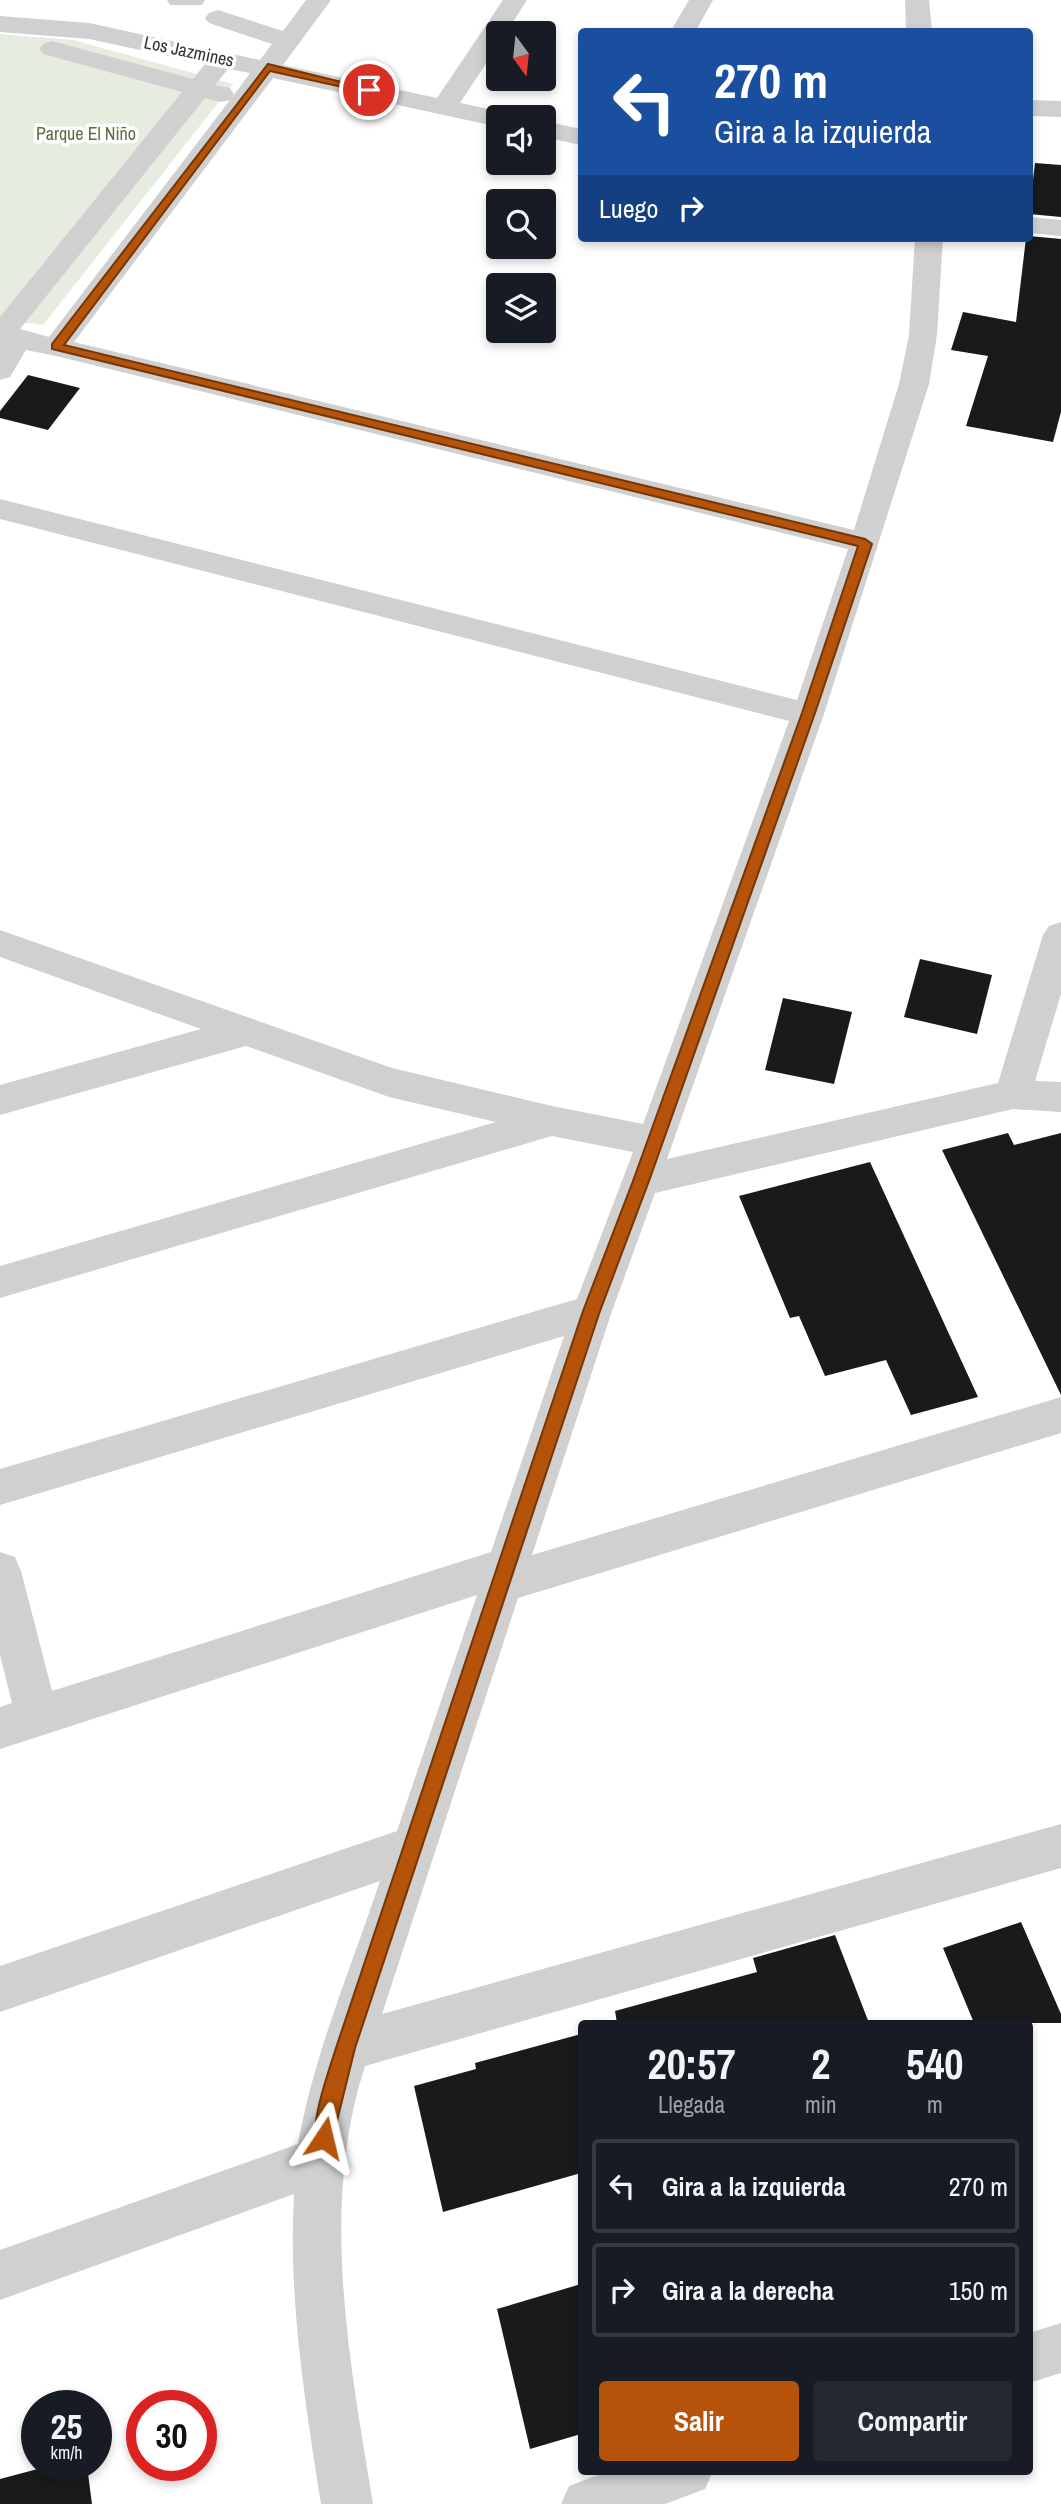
<!DOCTYPE html>
<html lang="es">
<head>
<meta charset="utf-8">
<style>
	:root { --surface:#171b24; --page:#242831; --text:#f1f3f6; --muted:#9ea1a6; --line:#363941; --accent:#b45309 }
	body { margin:0; font-family:"Archivo Narrow",sans-serif; background:var(--page); color:var(--text); height:100vh; display:flex; flex-direction:column; font-size:26px; white-space:nowrap }
	* { box-sizing:border-box; margin:0 }
	p { font-size:23px; color:var(--muted) }
	.icon { flex:none; width:38px; height:38px; fill:none; stroke:currentColor; stroke-width:2; stroke-linecap:round; stroke-linejoin:round }
	.map { position:relative; flex:1; overflow:hidden }
	.sheet { position:absolute; left:578px; top:2020px; width:455px; height:455px; display:flex; flex-direction:column; background:var(--surface); border-radius:7px; box-shadow:0 4px 10px #0003 }
	.sheet>* { flex:none }
	.top-card { position:absolute; left:578px; top:28px; width:455px; height:214px; border-radius:7px; box-shadow:0 4px 10px #0003; background:#1a4fa0; color:#fff; overflow:hidden }
	.needle { width:46px; rotate:165deg }
	.buttons { position:absolute; left:486px; top:21px; display:grid; gap:14px }
	.buttons a { display:grid; place-items:center; width:70px; height:70px; border-radius:7px; background:var(--surface); box-shadow:0 4px 10px #0003; font-size:35px }
	.speed { position:absolute; left:21px; top:2390px; display:flex; gap:14px; font-size:35px; font-weight:700; text-align:center }
	.speed>* { display:grid; place-content:center; width:91px; height:91px; border-radius:50%; background:var(--surface); box-shadow:0 4px 10px #0003; line-height:1 }
	.speed small { font-size:18px; font-weight:400 }
	.speed .limit { border:10px solid #d22; background:#fff; color:#111 }
	.pin { position:absolute; display:grid; place-items:center; width:60px; height:60px; color:#fff; margin:-30px; border:4px solid #fff; border-radius:50%; box-shadow:0 2px 7px #0007 }
	.me { position:absolute; width:77px; margin:-38px; rotate:10deg; stroke-linejoin:round; filter:drop-shadow(0 0 5px #0008) }
	.turn { display:flex; align-items:center; gap:24px; height:147px; padding:0 21px; font-size:32px }
	.turn .icon { width:91px; height:91px; stroke-width:2.5 }
	.turn b { display:block; font-size:49px; line-height:60px }
	.then { display:flex; align-items:center; height:66px; padding:0 21px; background:#0003; gap:14px; font-size:26px }
	.eta { display:flex; justify-content:space-evenly; align-items:center; height:119px; text-align:center }
	.eta b { font-size:42px; font-weight:700; line-height:49px }
	.cta { display:flex; gap:14px; margin-top:auto; padding:14px 21px }
	.cta a { flex:1; height:80px; border-radius:7px; background:var(--accent); color:#fff; font-size:28px; font-weight:700; line-height:80px; text-align:center }
	.cta a+a { background:var(--page); color:var(--text) }
	ul { padding:0; list-style:none }
	li { display:flex; align-items:center; gap:21px; height:94px; margin:0 14px 10px; padding:0 7px; border:4px solid var(--line); border-radius:7px }
	li div { flex:1 }
	li b { display:block; font-size:26px }
	li em { font-style:normal }
	.map>svg:first-child { display:block }
</style>
</head>
<body>
<div class="map">
<svg width="1061" height="2504" viewBox="0 0 1061 2504">
	<rect width="100%" height="100%" fill="#fff"/>
	<!-- green -->
	<path fill="#e6ecdf" d="M0,34L73,40L233,84L43,325L0,319Z"/>
	<!-- building -->
	<path fill="#1a1a1a" d="M1035,163L1061,165V217L1029,214Z
		M1029,236L1061,239V412L1053,442L966,426L988,356L951,350L963,312L1016,322L1026,238Z
		M28,375L80,388L48,430L0,418V411Z
		M920,959L992,975L977,1034L904,1017Z
		M783,998L852,1012L834,1084L765,1070Z
		M1008,1133L1014,1145L1061,1133V1395L942,1150Z
		M870,1162L978,1397L911,1415L886,1360L825,1376L799,1316L790,1318L739,1196Z
		M1021,1922L1061,2014V2023H974L943,1948Z
		M835,1935L869,2023H617L615,2011L757,1972L753,1958Z
		M581,2034V2173L443,2212L414,2086L476,2069L475,2063Z
		M581,2284V2434L530,2449L497,2309Z
		M49,2466H87L92,2504H0V2479Z"/>
	<g fill="none" stroke-linecap="round" stroke-linejoin="round">
		<!-- street -->
		<path fill="#d0d0d0" fill-rule="evenodd" d="M167,0H205L202,5H170Z
			M306,0H331L283,65L437,98L503,0H527L506,33H499V44L460,103L508,113L511,117H499V127L273,78L74,342L854,530L899,384L909,335L915,238H943L937,335L929,384L824,714L667,1159L998,1083L1043,935L1049,926L1061,922V994L1035,1081L1061,1082V1112L1013,1109L655,1193L612,1311L532,1555L1061,1397V1433L518,1598L382,2014L1061,1824V1868L365,2066C319,2207 350,2362 373,2504H321C305,2402 288,2297 294,2194L0,2300V2250L298,2144C314,2054 351,1968 380,1881L0,2012V1966L397,1831L477,1595L0,1749V1707L12,1703L0,1655V1552L15,1557L21,1571L52,1691L491,1552L564,1336L0,1505V1469L577,1299L633,1152L552,1136L0,1298V1266L496,1122L389,1097L246,1046L0,1115V1085L201,1029L0,957V930L392,1068L552,1106L643,1124L789,721L0,519V499L797,700L848,549L56,356L26,350L10,377L0,380V317L182,92L43,54L39,49L43,44L52,41L193,79L205,64L89,39L0,32V16L89,23L260,60L272,44L209,23L205,18L209,13L218,10L283,31ZM228,69L250,73L231,99L234,94L230,88L215,85ZM205,98L221,102L230,100L49,337L20,329Z
			M689,0H713L695,32H670Z
			M905,0H929L932,32H906Z
			M1029,100L1061,101V117L1029,116Z
			M544,121L581,129V145L544,137Z
			M1029,217L1061,220V236L1029,233Z
			M1061,2323V2373L1029,2383V2333Z
			M608,2471H713L705,2489L665,2504H561L569,2486Z"/>
	</g>
	<!-- route -->
	<path fill="#b45309" stroke="#753606" stroke-width="2" d="M268,64L374,90L369,93L270,71L64,345L865,539L872,544L815,713L649,1181L600,1311L355,2048L331,2145L324,2148L317,2145C309,2124 329,2071 336,2048L583,1311L633,1181L802,713L858,546L52,349V344Z"/>
	<g text-anchor="middle" dominant-baseline="central" stroke-width="7" stroke-linejoin="round" paint-order="stroke">
		<!-- far-street labels -->
		<g font-size="18" fill="#333" stroke="#fff">
			<text transform="translate(189 51) rotate(12)">Los Jazmines</text>
		</g>
		<!-- far-park labels -->
		<g font-size="18" fill="#56703f" stroke="#fff">
			<text x="86" y="133">Parque El Niño</text>
		</g>
	</g>
</svg>
<div class="buttons">
<a><svg class="needle" viewBox="-14 -14 28 28"><path d="M0-13l5 13h-10z" fill="#e53935"/><path d="M0 13l5-13h-10z" fill="#9ea1a6"/></svg></a>
<a><svg class="icon" aria-label="sound" viewBox="0 0 24 24"><path d="M4 9h4l5-4v14l-5-4H4zM17 9q2 3 0 6"/></svg></a>
<a><svg class="icon" aria-label="search" viewBox="0 0 24 24"><circle cx="10" cy="10" r="6"/><path d="M15 15l6 6"/></svg></a>
<a><svg class="icon" aria-label="layers" viewBox="0 0 24 24"><path d="M12 4l9 5-9 5-9-5zM3 14l9 5 9-5"/></svg></a>
</div>
<div class="speed"><div>25<small>km/h</small></div><div class="limit">30</div></div>
<div class="pin" style="left:369px;top:90px;background:#d93025"><svg class="icon" aria-label="arrive" viewBox="0 0 24 24"><path d="M6 21V4h12l-3 4 3 4H6"/></svg></div>
<svg class="me" style="left:324px;top:2138px" viewBox="-20 -20 40 40"><path d="M0-17L14 15 0 8-14 15z" fill="#b45309" stroke="#fff" stroke-width="4"/></svg>
<div class="top-card">
<div class="turn"><svg class="icon" aria-label="left" viewBox="0 0 24 24"><path d="M17 20v-9H6M10 6l-5 5 5 5"/></svg><div><b>270 m</b>Gira a la izquierda</div></div>
<div class="then">Luego<svg class="icon" aria-label="right" viewBox="0 0 24 24"><path d="M7 20v-9h11M14 6l5 5-5 5"/></svg></div>
</div>
<section class="sheet">
<div class="eta">
<div><b>20:57</b><p>Llegada</p></div>
<div><b>2</b><p>min</p></div>
<div><b>540</b><p>m</p></div>
</div>
<ul>
<li><svg class="icon" aria-label="left" viewBox="0 0 24 24"><path d="M17 20v-9H6M10 6l-5 5 5 5"/></svg><div><b>Gira a la izquierda</b></div><em>270 m</em></li>
<li><svg class="icon" aria-label="right" viewBox="0 0 24 24"><path d="M7 20v-9h11M14 6l5 5-5 5"/></svg><div><b>Gira a la derecha</b></div><em>150 m</em></li>
</ul>
<div class="cta"><a>Salir</a><a>Compartir</a></div>
</section>
</div>
</body>
</html>
